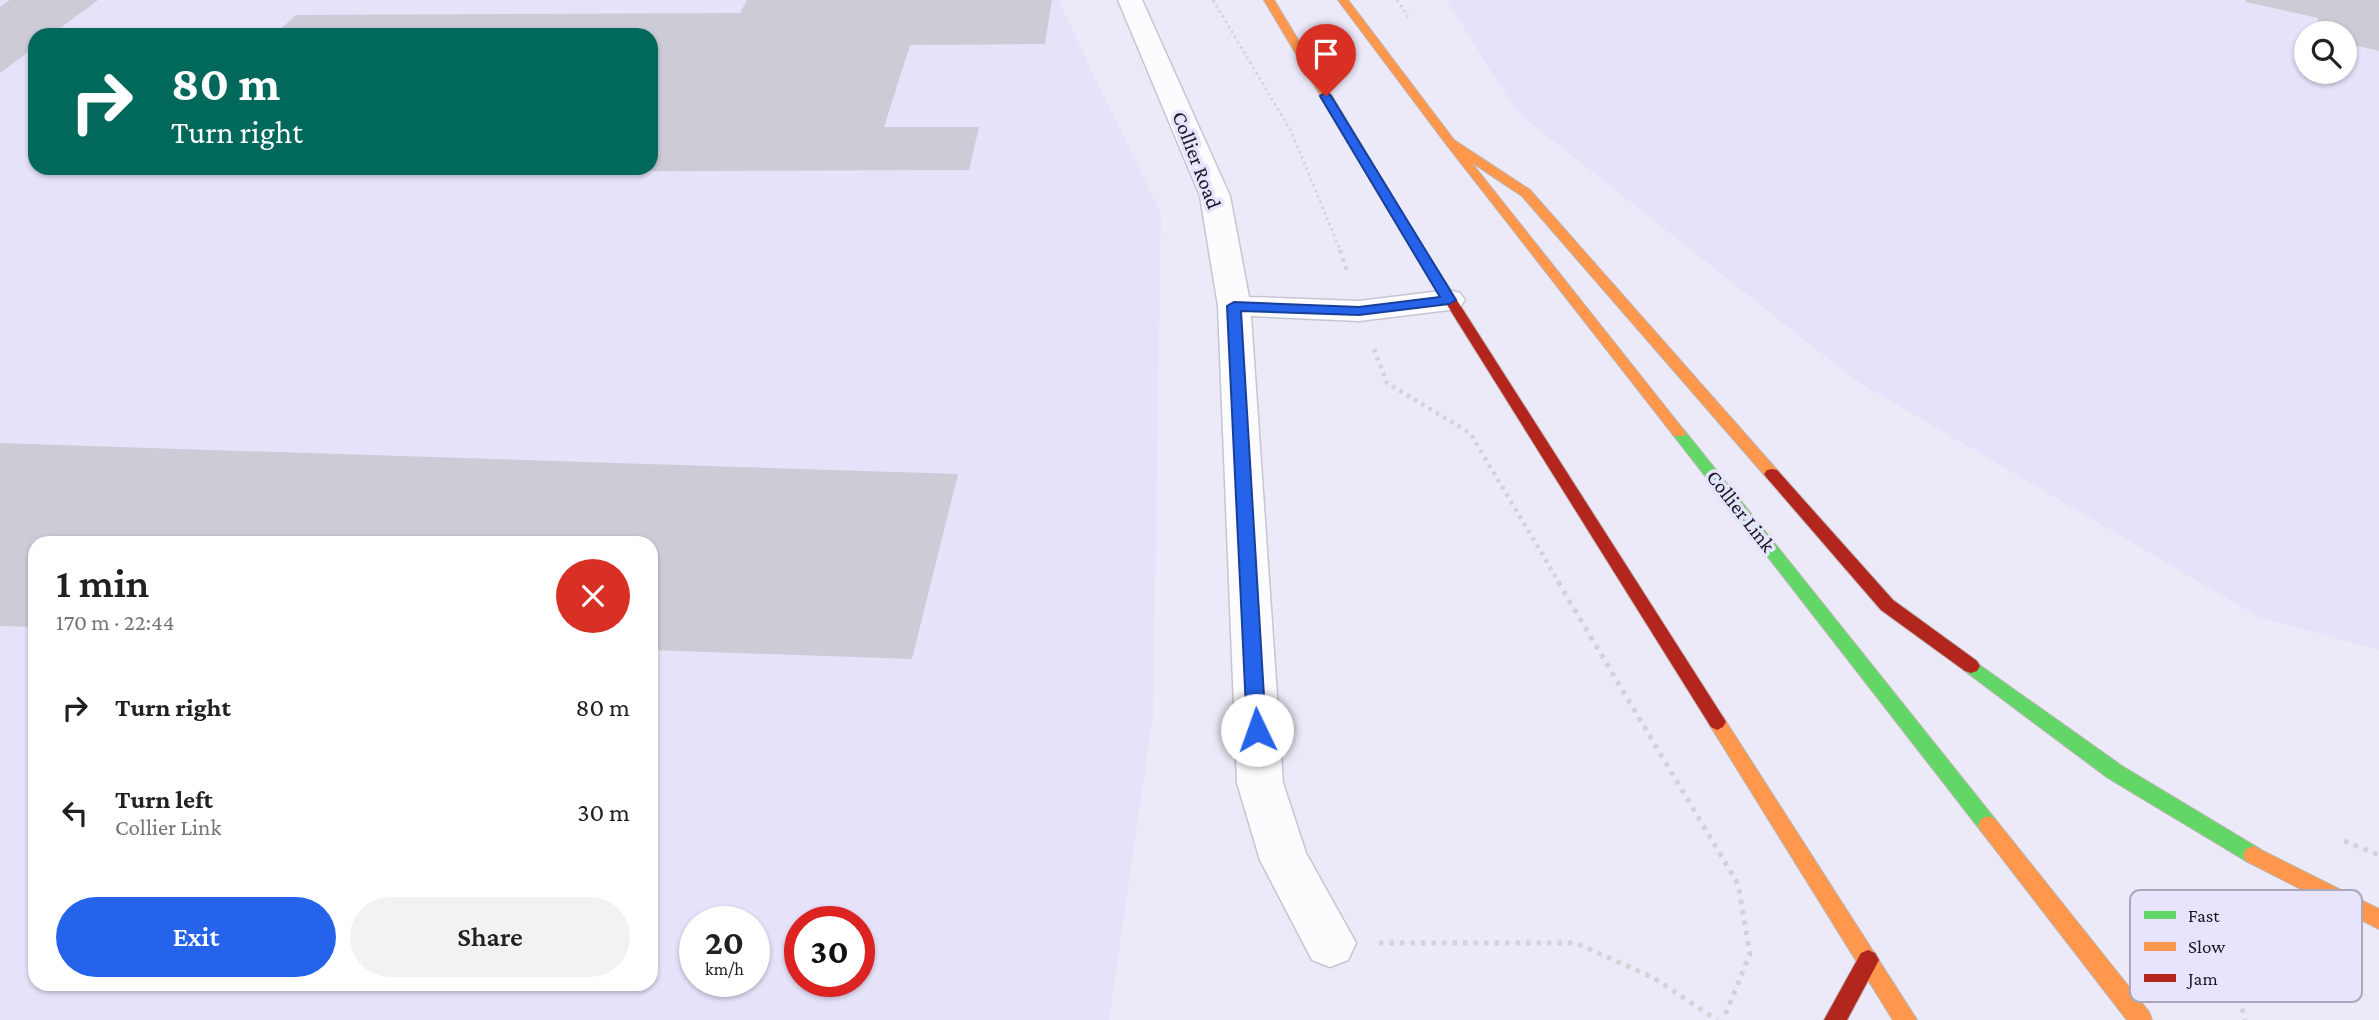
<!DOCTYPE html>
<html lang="en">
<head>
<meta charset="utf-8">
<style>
	:root { --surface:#fff; --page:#f2f2f2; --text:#202124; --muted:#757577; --accent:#2563eb }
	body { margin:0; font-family:"Crimson Pro",serif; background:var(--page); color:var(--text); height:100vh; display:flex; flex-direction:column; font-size:26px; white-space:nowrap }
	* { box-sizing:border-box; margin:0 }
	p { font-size:23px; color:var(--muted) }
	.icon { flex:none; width:38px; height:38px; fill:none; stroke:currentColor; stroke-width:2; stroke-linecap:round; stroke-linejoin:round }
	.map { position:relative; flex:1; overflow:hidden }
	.side { position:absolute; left:28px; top:536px; width:630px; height:455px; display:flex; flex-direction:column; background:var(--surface); border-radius:21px; box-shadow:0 2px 5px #0004 }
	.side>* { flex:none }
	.top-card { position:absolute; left:28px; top:28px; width:630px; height:147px; border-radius:21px; box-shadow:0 2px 5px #0004; background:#00695c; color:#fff; overflow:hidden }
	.fabs { position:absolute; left:2294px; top:21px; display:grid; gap:14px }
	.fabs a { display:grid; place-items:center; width:63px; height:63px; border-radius:50%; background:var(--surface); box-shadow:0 2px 5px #0004; font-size:35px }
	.speed { position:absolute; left:679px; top:906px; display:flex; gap:14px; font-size:35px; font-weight:700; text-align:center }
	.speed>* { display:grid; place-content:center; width:91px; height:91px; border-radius:50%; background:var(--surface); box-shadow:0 2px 5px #0004; line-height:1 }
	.speed small { font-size:18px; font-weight:400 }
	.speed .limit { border:10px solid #d22; background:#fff; color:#111 }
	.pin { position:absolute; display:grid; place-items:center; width:60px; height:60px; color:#fff; margin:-72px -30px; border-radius:50% 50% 50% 0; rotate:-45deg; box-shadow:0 0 7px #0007 }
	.pin .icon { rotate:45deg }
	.me { position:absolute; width:77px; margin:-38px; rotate:357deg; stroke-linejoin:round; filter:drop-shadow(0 0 5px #0008) }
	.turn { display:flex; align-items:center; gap:24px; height:147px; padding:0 28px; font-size:32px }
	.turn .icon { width:91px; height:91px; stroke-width:2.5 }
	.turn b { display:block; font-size:49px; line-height:60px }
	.round { display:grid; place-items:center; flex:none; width:74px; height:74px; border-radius:37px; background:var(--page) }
	.overview { display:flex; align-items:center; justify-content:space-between; height:119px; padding:0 28px }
	h1 { font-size:42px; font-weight:600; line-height:52px }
	.cta { display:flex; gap:14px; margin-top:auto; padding:14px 28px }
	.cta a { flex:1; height:80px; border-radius:42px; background:var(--accent); color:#fff; font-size:28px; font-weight:600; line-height:80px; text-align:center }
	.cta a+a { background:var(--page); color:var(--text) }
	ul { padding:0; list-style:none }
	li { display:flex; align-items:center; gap:21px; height:105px; padding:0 28px }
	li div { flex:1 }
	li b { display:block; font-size:26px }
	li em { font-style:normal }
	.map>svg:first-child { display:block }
</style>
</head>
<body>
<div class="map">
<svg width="2379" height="1020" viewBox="0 0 2379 1020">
	<rect width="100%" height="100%" fill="#eceaf8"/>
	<!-- built -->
	<path fill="#e5e2fa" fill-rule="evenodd" d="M0,0H1058L1161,214L1153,715L1109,1020H0ZM35,35H651V168H35ZM35,542H651V984H35ZM695,922H754V982H695ZM800,922H859V982H800Z
		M1446,0H2379V650L2259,617L1855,380L1517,112ZM2306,33H2345V72H2306Z"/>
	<!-- building -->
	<path fill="#cccbd6" d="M10,0H98L51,35H35V47L0,73V7Z
		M747,0H1052L1045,44L910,45L884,127H979L969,170L123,173L128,168H651V35H274L296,15L740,13Z
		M2246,0H2379V51L2345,43V33H2315L2318,18L2246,2Z
		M0,443L88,446L958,474L912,659L651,650V542H35V627L0,626Z"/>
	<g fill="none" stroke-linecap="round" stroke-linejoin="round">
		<defs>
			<path id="street" d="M1118,0H1142L1230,196L1249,297L1359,301L1449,290L1460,293L1465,300L1460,307L1449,310L1359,321L1251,316L1283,783L1306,853L1356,943L1348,960L1330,967L1312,960L1260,860L1237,783L1218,306L1200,196Z"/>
			<path id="fast" d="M1679,428L1684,430L1995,819L1998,825L1995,831L1988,834L1981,831L1674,436L1672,433L1674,430Z
				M1971,659L2122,766L2260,849L2263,855L2260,861L2253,864L2246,861L2108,778L1965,671L1962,666L1965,661Z"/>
			<path id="slow" d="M1264,0H1274L1421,244L1419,247H1411L1409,244Z
				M1338,0H1348L1454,140L1530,190L1777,470L1780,474L1777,478H1767L1522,196L1471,162L1686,433L1684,436H1674L1446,144Z
				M1717,714L1723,717L1917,1020H1893L1711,727L1708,722L1711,717Z
				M1988,816L1995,819L2149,1012L2152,1020H2127L1981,831L1978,825L1981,819Z
				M2253,846L2379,909V929L2246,861L2243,855L2246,849Z"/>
			<path id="jam" d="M1415,240L1421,244L1723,717L1726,722L1723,727L1717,730L1711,727L1409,244Z
				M1772,469L1777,470L1893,600L1977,661L1980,666L1977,671L1971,673L1965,671L1881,610L1767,478L1764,474L1767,470Z
				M1868,950L1875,953L1879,960L1847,1020H1824L1861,953Z"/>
		</defs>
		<!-- street casing -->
		<use href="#street" stroke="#c6c5d1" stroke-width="3"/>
		<!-- fast casing -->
		<use href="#fast" stroke="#bcb4b5" stroke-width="2"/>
		<!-- slow casing -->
		<use href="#slow" stroke="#bcb4b5" stroke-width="2"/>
		<!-- jam casing -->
		<use href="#jam" stroke="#bcb4b5" stroke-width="2"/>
		<!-- path-far2 -->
		<path stroke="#d3d2d7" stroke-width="2.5" stroke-dasharray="2.5 3.5" stroke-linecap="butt" d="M1213,0L1291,131L1341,252
			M1397,0L1409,18"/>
		<!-- path-far1 -->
		<path stroke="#d3d2d7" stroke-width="4.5" stroke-dasharray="3.5 5" stroke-linecap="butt" d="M1340,250L1347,271
			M1374,349L1387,383L1470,433L1560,584"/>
		<!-- path -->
		<path stroke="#d3d2d7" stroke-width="5" stroke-dasharray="4.5 6" stroke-linecap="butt" d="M1558,582L1738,884L1750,954L1723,1020
			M2344,841L2379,855
			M2243,907L2231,938L2234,978L2245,1020
			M1379,943H1576L1654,978L1717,1020"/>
		<!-- street -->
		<use href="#street" fill="#fcfcfe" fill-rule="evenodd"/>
		<!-- fast -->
		<use href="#fast" fill="#63d668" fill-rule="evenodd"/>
		<!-- slow -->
		<use href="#slow" fill="#ff974d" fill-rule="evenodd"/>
		<!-- jam -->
		<use href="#jam" fill="#b3261e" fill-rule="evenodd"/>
	</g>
	<!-- route -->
	<path fill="#2563eb" stroke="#184099" stroke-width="2" d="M1326,92L1331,96L1456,300L1449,304L1359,315L1241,311L1266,730L1263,735H1250L1247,730L1227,306L1234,302L1359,307L1440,297L1320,96Z"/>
	<g text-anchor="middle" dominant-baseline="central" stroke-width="7" stroke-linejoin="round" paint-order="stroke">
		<!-- street labels -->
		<g font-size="21" fill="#1a1823" stroke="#e7e4fe">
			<text transform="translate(1197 160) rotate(69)">Collier Road</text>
			<text transform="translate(1741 511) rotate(52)">Collier Link</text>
		</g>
	</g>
	<!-- legend -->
	<rect x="2130" y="890" width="232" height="112" rx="10" fill="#e7e4fe" stroke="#aaa7bc" stroke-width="2"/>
	<rect x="2144" y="911" width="32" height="8" fill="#63d668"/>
	<rect x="2144" y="942" width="32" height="9" fill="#ff974d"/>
	<rect x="2144" y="974" width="32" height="8" fill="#b3261e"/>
	<g font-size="19" fill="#1a1823">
		<text x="2188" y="922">Fast</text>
		<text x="2188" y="953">Slow</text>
		<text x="2188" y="985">Jam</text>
	</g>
</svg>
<div class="fabs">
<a><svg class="icon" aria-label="search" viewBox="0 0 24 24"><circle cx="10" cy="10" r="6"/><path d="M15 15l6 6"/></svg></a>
</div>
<div class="speed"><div>20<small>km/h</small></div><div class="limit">30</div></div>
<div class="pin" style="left:1326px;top:96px;background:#d93025"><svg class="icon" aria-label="arrive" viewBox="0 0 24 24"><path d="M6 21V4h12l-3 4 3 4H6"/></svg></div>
<svg class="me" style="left:1257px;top:730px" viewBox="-20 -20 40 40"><circle r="19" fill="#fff"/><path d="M0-13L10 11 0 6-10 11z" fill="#2563eb"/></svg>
<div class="top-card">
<div class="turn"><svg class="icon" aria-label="right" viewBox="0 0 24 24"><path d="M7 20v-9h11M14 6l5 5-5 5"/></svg><div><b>80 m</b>Turn right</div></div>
</div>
<section class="side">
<div class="overview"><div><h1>1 min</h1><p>170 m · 22:44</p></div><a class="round" style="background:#d93025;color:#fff"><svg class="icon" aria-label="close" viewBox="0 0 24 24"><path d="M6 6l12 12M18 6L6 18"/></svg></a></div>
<ul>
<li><svg class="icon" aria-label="right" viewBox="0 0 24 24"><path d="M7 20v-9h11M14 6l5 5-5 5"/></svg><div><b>Turn right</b></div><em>80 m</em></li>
<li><svg class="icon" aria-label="left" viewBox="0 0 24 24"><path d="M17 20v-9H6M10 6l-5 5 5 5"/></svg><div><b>Turn left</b><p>Collier Link</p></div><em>30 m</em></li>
</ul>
<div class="cta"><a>Exit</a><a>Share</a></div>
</section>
</div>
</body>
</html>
